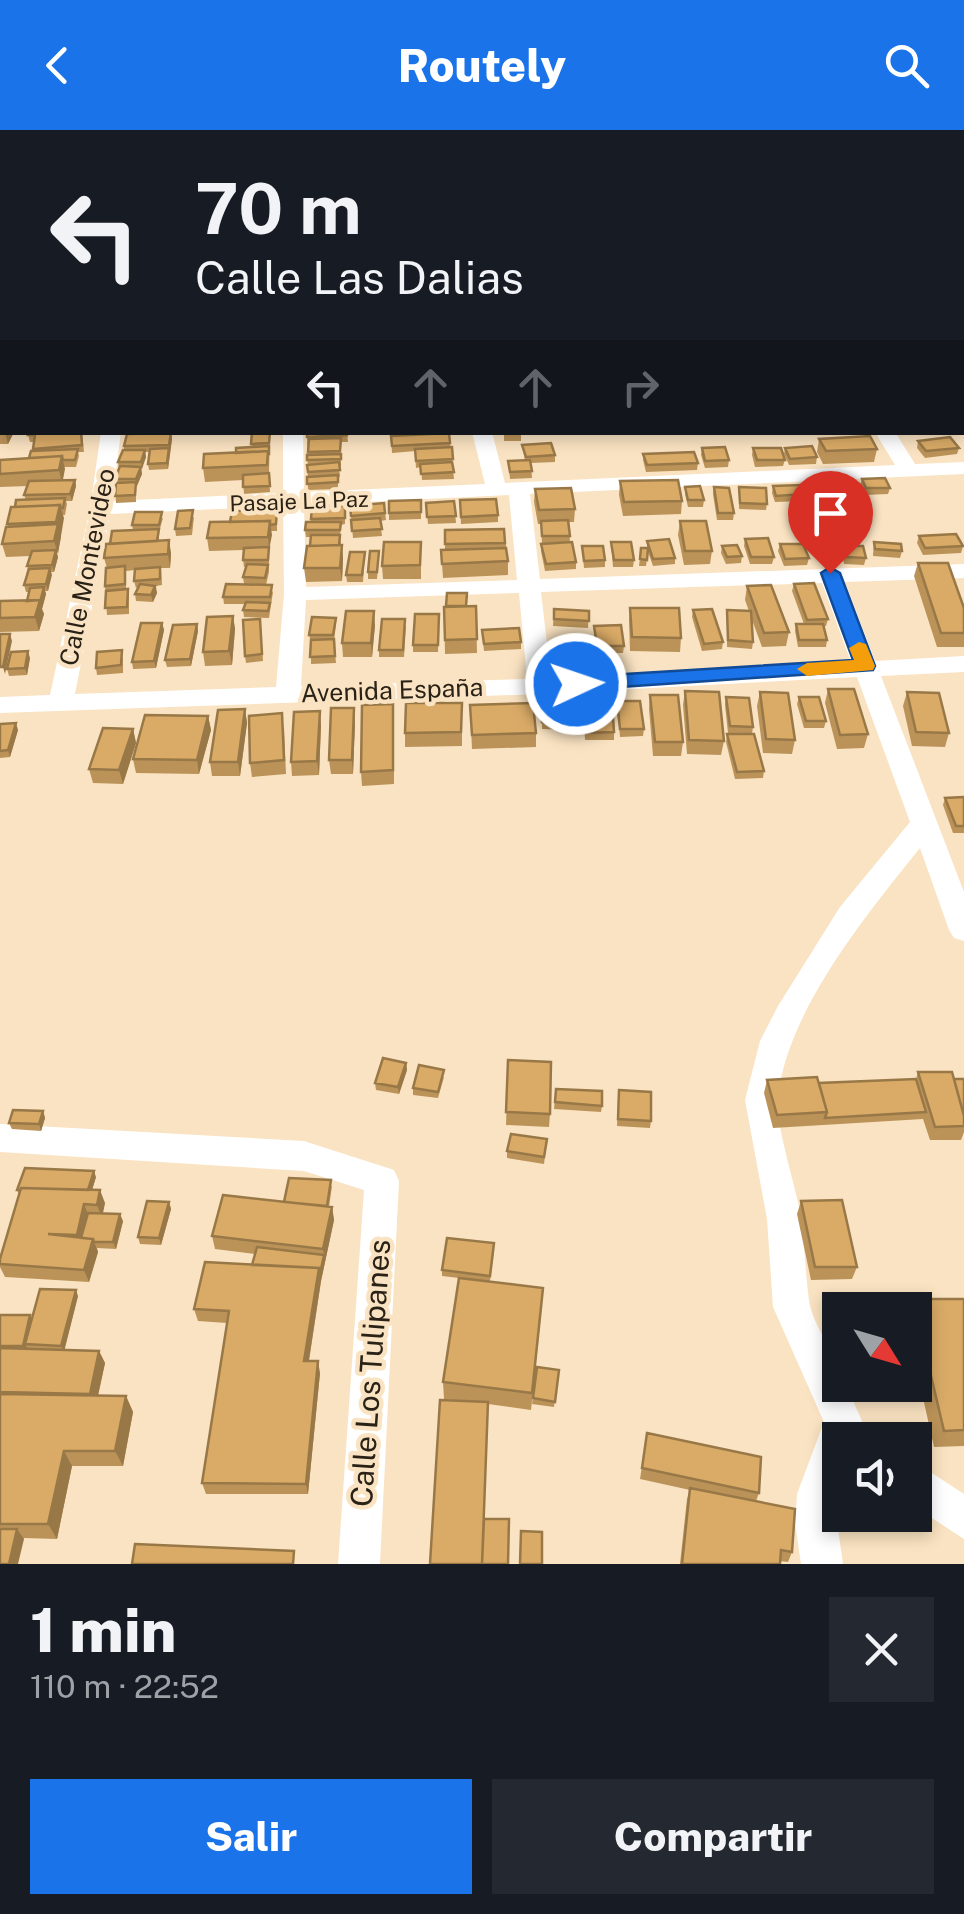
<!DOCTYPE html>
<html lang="es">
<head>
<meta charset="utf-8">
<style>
	:root { --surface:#171b24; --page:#242831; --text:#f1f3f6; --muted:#9ea1a6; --accent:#1a73e8 }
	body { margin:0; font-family:"Public Sans",sans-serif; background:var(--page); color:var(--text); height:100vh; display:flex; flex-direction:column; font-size:38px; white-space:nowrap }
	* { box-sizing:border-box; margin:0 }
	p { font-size:32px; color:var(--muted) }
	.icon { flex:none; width:55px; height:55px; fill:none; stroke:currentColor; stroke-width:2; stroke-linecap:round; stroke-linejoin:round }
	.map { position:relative; height:1434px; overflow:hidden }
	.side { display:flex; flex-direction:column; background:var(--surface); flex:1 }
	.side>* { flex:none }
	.banner { position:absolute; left:0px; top:0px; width:965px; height:305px; box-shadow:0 5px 15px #0003; background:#171b24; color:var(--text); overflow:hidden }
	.needle { width:65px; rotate:127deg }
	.tools { position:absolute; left:822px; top:1162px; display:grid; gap:20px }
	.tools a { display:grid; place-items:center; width:110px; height:110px; border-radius:0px; background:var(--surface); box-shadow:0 5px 15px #0003; font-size:50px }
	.pin { position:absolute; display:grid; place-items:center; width:85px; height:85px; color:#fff; margin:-102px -42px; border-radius:50% 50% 50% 0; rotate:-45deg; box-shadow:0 0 10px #0007 }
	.pin .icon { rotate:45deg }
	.me { position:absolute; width:110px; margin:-55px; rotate:87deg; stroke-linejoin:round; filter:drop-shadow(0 0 8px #0008) }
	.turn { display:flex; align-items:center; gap:35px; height:210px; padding:0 30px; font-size:45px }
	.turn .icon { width:130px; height:130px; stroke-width:2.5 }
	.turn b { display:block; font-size:70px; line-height:85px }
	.lanes { display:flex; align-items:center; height:95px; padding:0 30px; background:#0003; justify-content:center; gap:50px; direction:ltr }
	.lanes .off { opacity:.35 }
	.round { display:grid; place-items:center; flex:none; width:105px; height:105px; border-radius:0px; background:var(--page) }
	.summary { display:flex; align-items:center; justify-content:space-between; height:170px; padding:0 30px }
	h1 { font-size:60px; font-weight:800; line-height:75px }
	.button { display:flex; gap:20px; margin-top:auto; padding:20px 30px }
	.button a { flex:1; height:115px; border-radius:0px; background:var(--accent); color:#fff; font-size:40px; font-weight:800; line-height:115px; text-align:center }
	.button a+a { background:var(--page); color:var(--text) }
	header { display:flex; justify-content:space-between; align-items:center; height:130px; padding:0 30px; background:var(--accent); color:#fff; font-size:45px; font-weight:800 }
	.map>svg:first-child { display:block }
</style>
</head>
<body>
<header><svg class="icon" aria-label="back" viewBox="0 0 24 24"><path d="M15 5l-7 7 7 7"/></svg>Routely<svg class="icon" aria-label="search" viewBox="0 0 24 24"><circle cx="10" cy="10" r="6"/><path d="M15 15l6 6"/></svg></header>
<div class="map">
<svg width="964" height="1434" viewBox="0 0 964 1434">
	<rect width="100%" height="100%" fill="#fae3c2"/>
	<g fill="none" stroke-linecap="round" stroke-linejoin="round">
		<!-- street -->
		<path fill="#fff" fill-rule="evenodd" d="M420,0H434V2H420Z
			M558,0H572L573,2H559Z
			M696,0H710L711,2H697Z
			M832,0H847L848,2H834Z
			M962,67H964V77H962Z
			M2,103V117L0,118V104Z
			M962,147H964V158H962Z
			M101,302H121L112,371L283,363V302H303L304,362L485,354L472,302H492L505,353L895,335L875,302H895L915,334L964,332V344L530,364L540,449L964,434V448L845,452L875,531L964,526V542L881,546L964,762V811L954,808L949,800L920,718C867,784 787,881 778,967C775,996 796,1055 801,1087C805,1114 805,1143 809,1170C813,1200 840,1224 840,1255H846L862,1291L859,1310H840L835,1378L843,1434H801L795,1393L797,1364L824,1292L773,1177L767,1089L745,970L760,911L778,876L840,777L910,692L857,547L540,564L0,583V567L50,565L90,378ZM509,365L517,450L306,457L304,375ZM283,376L284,464L276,557L75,564L110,384ZM822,453L851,532L551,548L541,462ZM519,463L527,549L301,556L306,470Z
			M0,994L304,1011L394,1040L399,1051L380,1434H338L364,1060L304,1041L0,1022Z
			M915,1332L964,1364V1409L915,1377Z"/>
	</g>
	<!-- wall -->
	<path fill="#bb9359" d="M0,0H27V1L0,2Z
		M252,0H284L283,2H252Z
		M792,0H831L833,2H794Z
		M937,0H964V25H962V2H939Z
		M2,139V220H0V145Z
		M0,288H2V302H14L8,314H0Z
		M82,302L84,322H78L79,326L76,337H64L63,350H75L76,356L72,371H66L67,374L65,385H63L60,403L61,408L57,424L58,427L54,442H51L48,461H45L46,464L42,479L44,484L39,501L0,502V471H27L29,462H26L24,455L30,426L6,427L2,414L8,397L7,394L15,377L26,370L24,365L28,356L0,357V330L29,328L34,321V312H30L28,305Z
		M128,302L171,303L172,309L168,339L149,340L148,334L149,322H145L146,327L141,339L142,344L136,356V372L116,373L115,349L119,339L118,332L124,320V316Z
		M250,302H270L269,343L270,362L244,364L243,350L205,352L203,338L252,317V303Z
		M307,302H347L348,312H341V336H339L340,347H338V359L308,360Z
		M424,302L449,303L454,349L422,350L421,337L416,338L415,321L392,323L391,306L424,304Z
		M504,302H521V311H504Z
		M819,309L877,319L874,332L823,334L817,322Z
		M918,311L959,318L957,324L925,328L917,318Z
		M522,315L555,325V332L531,333L532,348L510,349L508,331H525Z
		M702,318L729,330L728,337L705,338L701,325Z
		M753,318L785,330L783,336L755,337L752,325Z
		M785,318L817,327L816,334L789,335L784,324Z
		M643,324L698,333L697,340L646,342L643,330Z
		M827,349L850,356L849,362L827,363L825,356Z
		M862,349L890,358L888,364L865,365L860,355Z
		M620,351L682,371L681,384L623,386L619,365Z
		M773,356L805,364L804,371L775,372L772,363Z
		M685,357L704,370L703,377H688L685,364Z
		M714,357L734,383L733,390H717L713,364Z
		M739,357L767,374L766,380L739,379Z
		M535,359L575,379L574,392H569L570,412L576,432V439L545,441L541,421V414L561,413H542L541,394H538L534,372Z
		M421,370V389L389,390V371Z
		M460,370L498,385V392L461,394Z
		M454,371L456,393L428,394L426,373Z
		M384,373L386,390L380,391L382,406L353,408L350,376Z
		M345,375V394L341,395L340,406L343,429L342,451L306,452L304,438L311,407H306L305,400L311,392V389Z
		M277,380V401H271L269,420V442L266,455L273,462L269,488L244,487L243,480L245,474H224L223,467L244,454L243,447L246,437H244L243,430L244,420L209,421L207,408L230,392Z
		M194,387L192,405L176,406L175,399Z
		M163,388L159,402V411L169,410L171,424L170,438H161L162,455L156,456L157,463L153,472L136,471L135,464L138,457L136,458L134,451L135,440L126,441V459H128L129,466V484L107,485L105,456L107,438L104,428L110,414L133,400L132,395Z
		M680,391L712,421L710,434L684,435L678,405Z
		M504,399L508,431V445L443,448L441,420H445V414Z
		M919,406L963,416L961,423L923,425L917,413Z
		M745,409L774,427L772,434H750L744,416Z
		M647,411L675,428V434L653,436L648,422L646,436H639L641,418H647Z
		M421,412V449H383L382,436Z
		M611,412L634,430L633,437H613Z
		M874,412L902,421L900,428L873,426Z
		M780,414L809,428L807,435L784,436L778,421Z
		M582,416L605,430V437L584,438Z
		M722,416L742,426L741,433L726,434L721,423Z
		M843,416L866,428L864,435L844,434L842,423Z
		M365,422L363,452H347L346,445Z
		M379,428L377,449H368V442Z
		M918,433L964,479V517H937L914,446Z
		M794,454L828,489L826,496H824L827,510L826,517H798L795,501L796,494H804L792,461Z
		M747,456L789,502L786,516L762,517L751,487L753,512L752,519L727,517V480L749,481L745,470Z
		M476,476L477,523L445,524L444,477Z
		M630,478L681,508L680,522L630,521L629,491Z
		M554,479L589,481L588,498L553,496Z
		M693,480L723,512L722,519L702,521L692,487Z
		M439,484L438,522H413V515Z
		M233,486L235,499L232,535L205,536L203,522Z
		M162,493L164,500L156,538L133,539L132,532Z
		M197,494L198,501L191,536L167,537L165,530Z
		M336,495L334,511L336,533L311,534V512L309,505Z
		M375,495L372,527H343L342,513Z
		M261,496L263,531L246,533L245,526Z
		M406,496L404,527H379V520Z
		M594,496L624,516L623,523H596Z
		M482,500L521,512V519L484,521Z
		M123,527V543L97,545L96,538Z
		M30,528L27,545L9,546L7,539Z
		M828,559L868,604L864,618L837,619L825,573Z
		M685,561L724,611L721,625L687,624L683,575Z
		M760,562L795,610L792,624L763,623L757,576Z
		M907,562L949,603L945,617L912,616L903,576Z
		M650,565L683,612L681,626H653L649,579Z
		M726,567L753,597L752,604L764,641L763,648L735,649L726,612L727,604H750L728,603L725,575Z
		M799,567L826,591L824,598H804L797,574Z
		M617,571L644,599L643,606L620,607Z
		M583,572L614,602V610H585Z
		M462,573V616L405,617V603Z
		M470,575L536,603V617L472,619Z
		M542,577H574V600L542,599Z
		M245,579L247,593L240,646H212L210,632Z
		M208,586L211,600L199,644L136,643L133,629Z
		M394,588V654L362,656L361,642Z
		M355,592L353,644H331L329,630Z
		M0,594L18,600L10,627L0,628Z
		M321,595L319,645L292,646L291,632Z
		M284,597L286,644L252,647L250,633Z
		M133,599L136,613L123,654L93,653L89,639Z
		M964,667V703H953L943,675L945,668Z
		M508,930L550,984L549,997L506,995Z
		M406,933L407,940L399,964L376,960L375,953Z
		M918,942L954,949H964V1002L961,1010H930L923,989L773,998L764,963L767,950L819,953L916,949Z
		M444,947L438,968L413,965V958Z
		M556,959L602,976L601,982L554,979Z
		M618,967L651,991L650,998L617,996Z
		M43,981L45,988L41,1001L12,999L9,993Z
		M547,1009L544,1034L507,1028V1021Z
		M96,1047L92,1060L105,1073L102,1084L123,1091L116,1119L97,1118L98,1122L89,1152L5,1147L0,1137V1129L19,1064L17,1060Z
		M332,1056L329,1077H332L334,1090L321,1151L309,1231L320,1243L308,1364H206L202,1353L227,1193L198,1191L194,1179L252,1135L255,1124L215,1119L212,1106L284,1072Z
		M801,1071L857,1137L852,1149L811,1150L797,1084Z
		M169,1072L171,1079L161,1115L140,1114L138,1107Z
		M494,1120L490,1151L542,1175L531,1280L488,1274L484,1389L430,1434L460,1271L444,1269L443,1252L459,1148L442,1146V1140Z
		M78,1166L64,1220L99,1221L105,1233L98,1265L126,1266L133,1282L123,1336H72L57,1409L24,1408L0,1434V1185H30L32,1189Z
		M913,1169H964V1316L934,1317L915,1232V1180H908Z
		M537,1237L559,1240L554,1277L532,1274Z
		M647,1303L759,1363L756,1371L792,1422L788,1432L780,1431V1434H680L687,1369L690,1360L640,1349Z"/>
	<!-- shaded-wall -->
	<path fill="#997848" d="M5,302H14L8,314Z
		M171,303L172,309L168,339L167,333Z
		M145,320L146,327L142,339L141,332Z
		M62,326L65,339L62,354L59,340Z
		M141,337L142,344L137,356L136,349Z
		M75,350L76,356L72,371L70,364Z
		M60,375L64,388L58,424L54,411Z
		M270,391L272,405L269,420L268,407Z
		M169,410L171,424L170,438L168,424Z
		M342,415L343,429L342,451L340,438Z
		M56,420L58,427L54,442L52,435Z
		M50,438L52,445L48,461L46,454Z
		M155,456L157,463L153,472L151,465Z
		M44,457L46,464L42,479L44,484L39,501L35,487Z
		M374,481L375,495L372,527L371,513Z
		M233,486L235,499L232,535L229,521Z
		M162,493L164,500L156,538L154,531Z
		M197,494L198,501L191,536L190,529Z
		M10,504L12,511L5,544L3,537Z
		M28,521L30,528L27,545L25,538Z
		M354,578L355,592L353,644L352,630Z
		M245,579L247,593L240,646L238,632Z
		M320,581L321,595L319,645L317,631Z
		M208,586L211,600L199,644L197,630Z
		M16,593L18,600L10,627L8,620Z
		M133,599L136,613L123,654L119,640Z
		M406,933L407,940L399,964L398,957Z
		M43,981L45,988L41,1001L39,994Z
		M94,1041L96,1047L89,1070L86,1064Z
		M100,1060L105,1073L102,1088L97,1075Z
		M169,1072L171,1079L161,1115L159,1108Z
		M84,1074L89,1087L83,1117L77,1105Z
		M332,1077L334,1090L321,1151L307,1242L304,1231L319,1138L324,1125L323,1119Z
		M120,1084L123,1091L116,1119L113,1112Z
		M93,1109L98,1122L89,1152L84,1140Z
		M76,1160L78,1166L64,1222L61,1216Z
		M30,1185L33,1191L25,1214L27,1218L26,1222L23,1216Z
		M99,1221L105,1233L96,1275L90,1264Z
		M318,1231L320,1243L308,1364L306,1354Z
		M126,1266L133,1282L123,1336L115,1321Z
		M64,1321L72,1336L57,1409L48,1394Z
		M17,1399L24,1409L18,1434H9Z"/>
	<!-- building -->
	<path fill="#daab67" stroke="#997848" stroke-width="2.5" d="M63,0H97L96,2H63Z
		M210,0H228L227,2H209Z
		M307,0H324V2H307Z
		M386,0H405V2H386Z
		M453,0H526L527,2H454Z
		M581,0H611L612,2H581Z
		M657,0H691L692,2H658Z
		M722,0H753L754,2H724Z
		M815,0H831L833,2H817Z
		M943,0H964V19H962V2Z
		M2,191V213H0V192Z
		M0,233H2V246H0Z
		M0,288H2V301H0Z
		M29,302H81L82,315L33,319L35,305H28Z
		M252,302H270L269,313L251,314Z
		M307,302H347V305L307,307Z
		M171,303L169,315L124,316L127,304Z
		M449,303L450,313L392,316L391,306Z
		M870,306L877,319L826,321L819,309Z
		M950,307L959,318L926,321L918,311Z
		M341,308L340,321L308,322L309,309Z
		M551,313L555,325L526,327L522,315Z
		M269,316V324H268V321L236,323V318Z
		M812,316L817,327L790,329L785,318Z
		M452,317L453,329L416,331L415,319Z
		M725,317L729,330L705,331L702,318Z
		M169,318L167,333L148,334L150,319Z
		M753,318H781L785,330H757Z
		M78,319L75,330H63L62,326L29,328L31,321Z
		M123,320H145L141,332H118Z
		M268,321L267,335L203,338L204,324Z
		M694,322L698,333L647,335L643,324Z
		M341,324V329L307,330V325Z
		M62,326L59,340L0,344V330Z
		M530,330L532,341L510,342L508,331Z
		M339,332L340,340L308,342L307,335Z
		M452,332L454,342L421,344L420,334Z
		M120,336L141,337L136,349H115Z
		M269,343L270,356L243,357V345Z
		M338,345V352L307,354V347Z
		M885,348L890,358H866L862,349Z
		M827,349H848L850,356H829Z
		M75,350L70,364L24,365L29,351Z
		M678,350L682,371L624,372L620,351Z
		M136,352L135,365L115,366L116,353Z
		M801,355L805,364L776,366L773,356Z
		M700,356L704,370H688L685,357Z
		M714,357L729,358L734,383H718Z
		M739,357L766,358L767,374L740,373Z
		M571,358L575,379L539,380L535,359Z
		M65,368L63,378H61L60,375L15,377L16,370Z
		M496,369L498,385L461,387L460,370Z
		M421,370V382L389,383V371Z
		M454,371L456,386L427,387L426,373Z
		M384,373L385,383L351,386L350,376Z
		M60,375L56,392L7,394L11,377Z
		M345,375V388L311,389L312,376Z
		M193,380L190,398L175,399L178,381Z
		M277,380L276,394L270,395V391L230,392L232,381Z
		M135,382H162L159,395H132Z
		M380,388L382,399L352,401L351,390Z
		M568,390L570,406H542L541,391Z
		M270,391L268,407L207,408L210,392Z
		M680,391H706L712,421H685Z
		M306,392H341L340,400H305Z
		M58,394L54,411L2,414L6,397Z
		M159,399L157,411L110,414L112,401Z
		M504,399L505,413L445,414V400Z
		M956,404L963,416L925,418L919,406Z
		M311,405H340L339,415L310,416Z
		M768,408L774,427H751L745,409Z
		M669,409L675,428L653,429L647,411Z
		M169,410L168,424L104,428L106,414Z
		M384,412H421L420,435L382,436Z
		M572,412L576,432L546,434L541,414Z
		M611,412H631L634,430H614Z
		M874,412L901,414L902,421L875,419Z
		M780,414H803L809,428L785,429Z
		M342,415L340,438H304L307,416Z
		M737,415L742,426L727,427L722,416Z
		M582,416H603L605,430L584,431Z
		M843,416H863L866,428L846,427Z
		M269,417L268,430H243L244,418Z
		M506,418L508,431L442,434L441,420Z
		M641,418H648L647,430L640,429Z
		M56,420L52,435L27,436L32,421Z
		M370,421H379L377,442H368Z
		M350,422H365L362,445H346Z
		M918,433H948L964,478V503H941Z
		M247,434L268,435L265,448L243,447Z
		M125,436V454L105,456L106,438Z
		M160,437V449L134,451L135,439Z
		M50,438L46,454L24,455L29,439Z
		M814,453L828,489L807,490L794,454Z
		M140,454L155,456L151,465L135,464Z
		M226,454L272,455L270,467H223Z
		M771,455L789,502L764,503L747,456Z
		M44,457L40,472V470L27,471L30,458Z
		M128,459L127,477L105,478L106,461Z
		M447,463H467L466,476H446Z
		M40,470L35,487L0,488V471Z
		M246,472L270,473L268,481L243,480Z
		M476,476L477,509L445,510L444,477Z
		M630,478H679L681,508L632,507Z
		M554,479L589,481V491L554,489Z
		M712,479L723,512L704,514L693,480Z
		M727,480L751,481L753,512L728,510Z
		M346,481H374L371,513H342Z
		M415,484H439L438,515H413Z
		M233,486L229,521L203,522L207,487Z
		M312,487L336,488L333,505H309Z
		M260,489L262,524L245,526L243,490Z
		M382,489H405L403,520H379Z
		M141,493H162L154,531L132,532Z
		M197,494L190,529L165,530L173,495Z
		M796,494H823L827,510H799Z
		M621,495L624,516H597L594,496Z
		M519,498L521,512L484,514L482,500Z
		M0,504H10L3,537H0Z
		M334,509L335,526L310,527L311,510Z
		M122,520L121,535L96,538L97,522Z
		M28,521L25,538L7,539L11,522Z
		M828,559H854L868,604L840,605Z
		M685,561L719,562L724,611L689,610Z
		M760,562L788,563L795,610L766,609Z
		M907,562L939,563L949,603L916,602Z
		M650,565H678L683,612H655Z
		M726,567L749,568L753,597L730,596Z
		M799,567H819L826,591H806Z
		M617,571H640L644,599H620Z
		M583,572H612L614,602L586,603Z
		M406,573H462L461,602L405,603Z
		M533,573L536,603L472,605L470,575Z
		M393,574V640L361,642L362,575Z
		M542,577H574L575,593L542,592Z
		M331,578H354L352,630H329Z
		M245,579L238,632H210L218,580Z
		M320,581L317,631L291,632L294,582Z
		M282,583L284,630L250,633L249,586Z
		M145,585L208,586L197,630L133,629Z
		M16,593L8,620L0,621V594Z
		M103,598L133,599L119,640L89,639Z
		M727,604H754L764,641L737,642Z
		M964,667V696H956L945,668Z
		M383,928L406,933L398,957L375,953Z
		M508,930L551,932L550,984L506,982Z
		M419,935L444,940L438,962L413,958Z
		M918,942H952L964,986V996L935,997Z
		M817,947L827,982L777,985L767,950Z
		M916,949L926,982L825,988L827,982L819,953Z
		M954,949H964V982H963Z
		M556,959L602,961V976L555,972Z
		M619,960L651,962V991L618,989Z
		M13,980L43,981L39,994L9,993Z
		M511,1004L547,1009L544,1027L507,1021Z
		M25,1038L94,1041L88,1060L21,1058L20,1060H17Z
		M289,1048L331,1050L327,1076L284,1072Z
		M21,1058L100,1060L97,1075L84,1074L77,1105L48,1104L93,1109L84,1140L0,1134V1129Z
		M223,1065L332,1077L323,1119L212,1106Z
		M842,1070L857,1137H815L801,1071Z
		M147,1071L169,1072L159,1108L138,1107Z
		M88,1083L120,1084L113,1112H94L93,1109L81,1108Z
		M447,1108L494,1113L490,1146L442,1140Z
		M257,1117L324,1125L320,1144L319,1138L252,1135Z
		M205,1132L319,1138L304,1231H318L306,1354L202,1353L229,1181L194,1179Z
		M459,1148L543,1158L532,1263L443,1252Z
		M40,1159L76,1160L61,1216L25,1214Z
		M913,1169H964V1300L944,1301Z
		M0,1185H30L23,1216H0Z
		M0,1218L99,1221L90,1264L0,1262Z
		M537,1237L559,1240L555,1272L533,1268Z
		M0,1264L126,1266L115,1321H64L48,1394H0Z
		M440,1270L488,1272L482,1434H430Z
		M647,1303L761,1327L759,1363L642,1338Z
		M690,1358L795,1379L792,1422L781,1420L780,1434H682Z
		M484,1389H509L508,1434H482Z
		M0,1399H17L9,1434H0Z
		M521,1401L542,1402V1434H520Z
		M135,1414L294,1421L293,1434H132Z"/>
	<!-- route -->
	<path fill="#1a73e8" stroke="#114b97" stroke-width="2.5" d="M830,437L840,443L875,536L873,540L576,560L566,554L576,547L853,530L821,443Z"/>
	<!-- slow -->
	<path fill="#f59e0b" d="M859,512L866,514L875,536L873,540L807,546L797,539L807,533L854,530L849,518Z"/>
	<g text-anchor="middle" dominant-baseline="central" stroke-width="9" stroke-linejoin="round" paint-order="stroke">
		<!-- far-street labels -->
		<g font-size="22" fill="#2a2216" stroke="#fae3c2">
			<text transform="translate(299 371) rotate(-2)">Pasaje La Paz</text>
		</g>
		<!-- street labels -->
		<g font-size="25" fill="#2a2216" stroke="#fae3c2">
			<text transform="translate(87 437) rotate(-79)">Calle Montevideo</text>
			<text transform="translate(392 560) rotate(-2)">Avenida España</text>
		</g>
		<!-- near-street labels -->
		<g font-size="30" fill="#2a2216" stroke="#fae3c2">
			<text transform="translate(370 1243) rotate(-86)">Calle Los Tulipanes</text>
		</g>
	</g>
</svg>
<div class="tools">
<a><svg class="needle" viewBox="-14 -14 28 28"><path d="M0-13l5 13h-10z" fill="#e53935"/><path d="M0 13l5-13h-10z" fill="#9ea1a6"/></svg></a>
<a><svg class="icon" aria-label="sound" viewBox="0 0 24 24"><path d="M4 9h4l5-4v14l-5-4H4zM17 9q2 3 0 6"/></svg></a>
</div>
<div class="pin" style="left:830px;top:443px;background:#d93025"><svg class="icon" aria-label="arrive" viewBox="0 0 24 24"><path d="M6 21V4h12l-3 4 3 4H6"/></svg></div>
<svg class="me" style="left:576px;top:554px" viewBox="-20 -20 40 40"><circle r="17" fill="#1a73e8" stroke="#fff" stroke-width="3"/><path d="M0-11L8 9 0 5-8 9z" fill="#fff"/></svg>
<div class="banner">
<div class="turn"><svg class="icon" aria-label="left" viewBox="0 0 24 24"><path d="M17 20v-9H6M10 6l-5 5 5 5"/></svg><div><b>70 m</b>Calle Las Dalias</div></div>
<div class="lanes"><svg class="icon" aria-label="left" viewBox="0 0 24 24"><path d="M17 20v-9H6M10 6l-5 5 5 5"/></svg><svg class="icon off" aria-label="ahead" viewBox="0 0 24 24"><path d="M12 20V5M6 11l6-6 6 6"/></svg><svg class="icon off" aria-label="ahead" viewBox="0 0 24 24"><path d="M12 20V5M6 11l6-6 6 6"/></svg><svg class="icon off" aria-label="right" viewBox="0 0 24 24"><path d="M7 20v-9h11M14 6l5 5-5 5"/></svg></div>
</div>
</div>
<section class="side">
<div class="summary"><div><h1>1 min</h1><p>110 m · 22:52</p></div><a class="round"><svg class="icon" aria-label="close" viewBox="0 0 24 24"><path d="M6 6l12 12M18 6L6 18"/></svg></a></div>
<div class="button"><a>Salir</a><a>Compartir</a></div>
</section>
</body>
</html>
